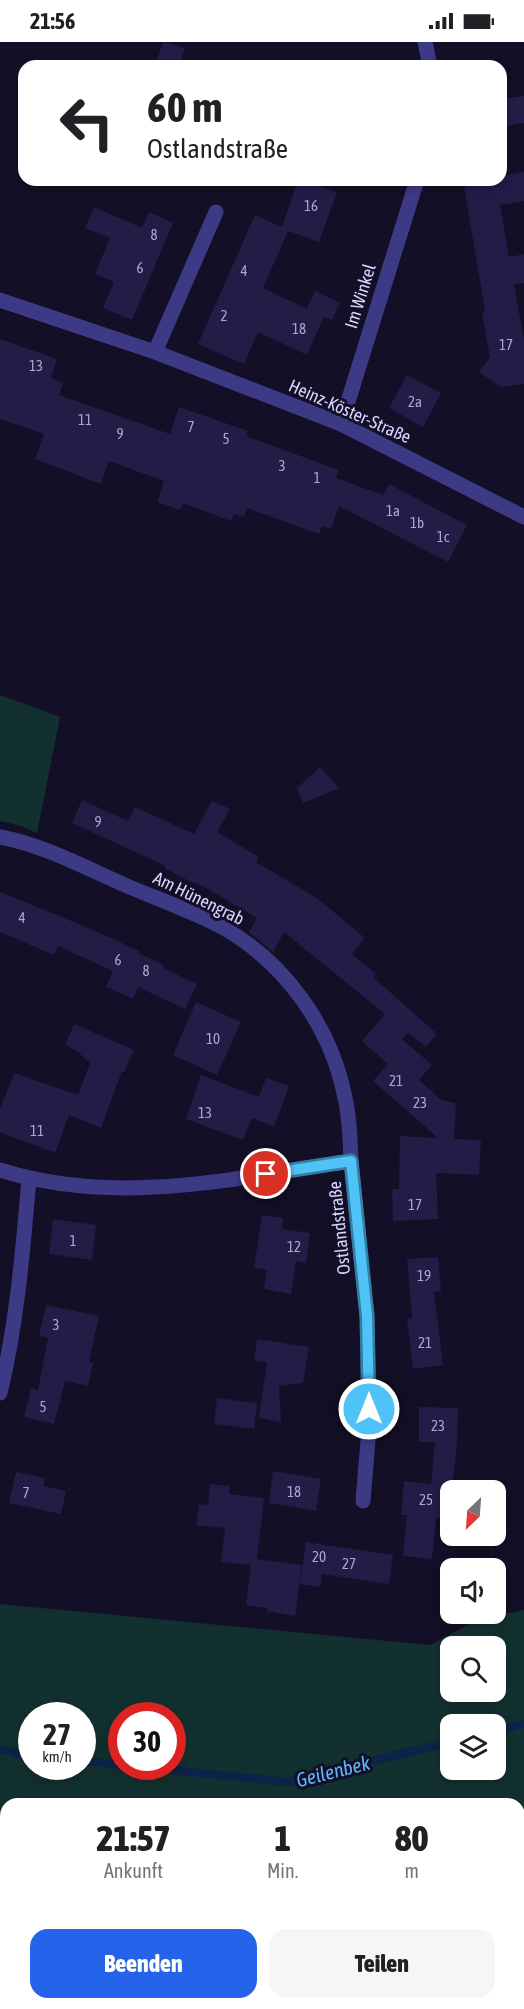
<!DOCTYPE html>
<html lang="de">
<head>
<meta charset="utf-8">
<style>
	:root { --surface:#fff; --page:#f6f6f6; --text:#202124; --muted:#757577; --accent:#2563eb }
	body { margin:0; font-family:"Asap Condensed",sans-serif; background:var(--page); color:var(--text); height:100vh; display:flex; flex-direction:column; font-size:22px; white-space:nowrap }
	* { box-sizing:border-box; margin:0 }
	p { font-size:20px; color:var(--muted) }
	.icon { flex:none; width:33px; height:33px; fill:none; stroke:currentColor; stroke-width:2; stroke-linecap:round; stroke-linejoin:round }
	.map { position:relative; flex:1; overflow:hidden }
	.panel { position:absolute; left:0px; top:1756px; width:525px; height:212px; display:flex; flex-direction:column; background:var(--surface); border-radius:18px 18px 0 0; box-shadow:0 3px 9px #0003 }
	.panel>* { flex:none }
	.guide { position:absolute; left:18px; top:18px; width:489px; height:126px; border-radius:18px; box-shadow:0 3px 9px #0003; background:#fff; color:var(--text); overflow:hidden }
	.needle { width:39px; rotate:205deg }
	.buttons { position:absolute; left:440px; top:1438px; display:grid; gap:12px }
	.buttons a { display:grid; place-items:center; width:66px; height:66px; border-radius:12px; background:var(--surface); box-shadow:0 3px 9px #0003; font-size:30px }
	.speed { position:absolute; left:18px; top:1660px; display:flex; gap:12px; font-size:30px; font-weight:700; text-align:center }
	.speed>* { display:grid; place-content:center; width:78px; height:78px; border-radius:50%; background:var(--surface); box-shadow:0 3px 9px #0003; line-height:1 }
	.speed small { font-size:15px; font-weight:400 }
	.speed .limit { border:9px solid #d22; background:#fff; color:#111 }
	.pin { position:absolute; display:grid; place-items:center; width:51px; height:51px; color:#fff; margin:-26px; border:3px solid #fff; border-radius:50%; box-shadow:0 2px 6px #0007 }
	.me { position:absolute; width:66px; margin:-33px; rotate:0deg; stroke-linejoin:round; filter:drop-shadow(0 0 4px #0008) }
	.turn { display:flex; align-items:center; gap:21px; height:126px; padding:0 30px; font-size:27px }
	.turn .icon { width:78px; height:78px; stroke-width:2.5 }
	.turn b { display:block; font-size:42px; line-height:51px }
	.eta { display:flex; justify-content:space-evenly; align-items:center; height:102px; text-align:center }
	.eta b { font-size:36px; font-weight:800; line-height:42px }
	.button { display:flex; gap:12px; margin-top:auto; padding:12px 30px }
	.button a { flex:1; height:69px; border-radius:18px; background:var(--accent); color:#fff; font-size:24px; font-weight:800; line-height:69px; text-align:center }
	.button a+a { background:var(--page); color:var(--text) }
	.status { display:flex; justify-content:space-between; align-items:center; height:42px; padding:0 30px; background:var(--surface); direction:ltr }
	.status svg { height:16px; fill:currentColor }
	.map>svg:first-child { display:block }
</style>
</head>
<body>
<div class="status"><b>21:56</b><svg viewBox="0 0 49 12"><path d="M0 12V9h3v3zM5 12V6h3v6zM10 12V3h3v9zM15 12V0h3v12zM26 1h20v11H26zM47 4h2v5h-2z"/></svg></div>
<div class="map">
<svg width="524" height="1967" viewBox="0 0 524 1967">
	<rect width="100%" height="100%" fill="#130f26"/>
	<!-- green -->
	<path fill="#12302f" fill-rule="evenodd" d="M0,653L60,675L37,791L18,783L0,779Z
		M0,1562L430,1603L477,1578L524,1568V1834L519,1836V1762H6V1886L0,1885ZM450,1605H495V1650H450ZM32,1674H82V1725H32ZM122,1674H172V1725H122ZM450,1683H495V1728H450Z
		M0,1909L6,1910V1962H222L223,1963L218,1967H0Z"/>
	<g fill="none" stroke-linecap="round" stroke-linejoin="round">
		<!-- stream -->
		<path stroke="#0c2248" stroke-width="8" d="M495,1689L524,1682
			M0,1708L32,1713
			M82,1719L122,1723
			M143,1725L287,1740L450,1700"/>
	</g>
	<!-- building -->
	<path fill="#241b47" d="M163,0L185,6L179,24L157,18Z
		M524,54V81L501,85V57Z
		M524,130V159L500,163L509,215L524,212V241L514,242L524,298V342L501,345L479,330L490,315L482,270L485,269L463,138H501V134Z
		M298,138L337,150L319,200L288,189L263,246L307,267L315,249L340,261L332,278L324,275L307,313L258,290L244,322L198,302L255,173L282,185Z
		M94,165L142,186L149,170L173,181L132,278L103,266L114,240L95,232L110,196L85,186Z
		M0,297L57,317L51,336L63,341L59,353L170,392L179,365L248,389L246,394L339,428L336,436L383,453L389,442L467,483L448,520L339,464L331,487L322,484L319,492L247,466L244,475L234,472L231,479L183,461L180,468L157,460L164,439L109,419L101,442L35,417L44,392L0,377Z
		M407,333L441,351L423,385L389,366Z
		M320,725L339,746L303,761L297,746Z
		M82,758L128,779L135,765L194,792L212,759L230,767L217,790L259,815L256,820L317,856L365,896L352,912L376,932L373,935L437,992L426,1005L408,991L402,997L432,1023L419,1038L441,1058L456,1061L454,1097L481,1098L479,1133L436,1131L438,1177L393,1179L392,1147H399L400,1094L438,1096L373,1039L388,1022L362,999L385,972L284,890L273,910L249,890L257,876L203,844L189,839L164,826L166,824L72,781Z
		M0,850L91,887L139,909L138,911L164,923L163,926L197,942L185,967L138,945L133,957L106,945L113,929L58,904L54,913L0,890Z
		M196,960L241,980L217,1033L173,1013Z
		M74,982L134,1008L124,1030L122,1029L101,1086L69,1073L55,1111L0,1090V1067L14,1031L78,1053L90,1021L78,1010L65,1003Z
		M201,1033L259,1055L266,1036L289,1044L274,1085L252,1076L243,1098L186,1077Z
		M262,1173L283,1176L282,1187L310,1191L306,1221L296,1219L291,1252L264,1247L267,1228L254,1226Z
		M53,1177L96,1183L92,1218L49,1212Z
		M438,1215L441,1249L434,1250L443,1323L413,1327L407,1277L412,1276L407,1217Z
		M46,1263L99,1274L89,1320L93,1321L88,1344L65,1339L54,1382L24,1375L31,1346L38,1348L48,1296L39,1294Z
		M257,1297L309,1305L303,1341L279,1344L281,1380L259,1376L267,1320L254,1319Z
		M217,1356L257,1361L254,1387L214,1382Z
		M419,1365L458,1366L457,1401L452,1449H450L449,1477L436,1476L432,1517L403,1514L407,1473H401L404,1439L431,1442L435,1400H419Z
		M273,1429L321,1437L316,1469L269,1461Z
		M16,1430L45,1436L43,1444L66,1449L61,1472L9,1461Z
		M210,1442L230,1444L229,1452L264,1456L257,1517L302,1523L295,1574L267,1569V1566L246,1563L251,1523L221,1520L225,1486L196,1483L199,1462L208,1463Z
		M306,1500L393,1513L389,1542L322,1532L320,1545L300,1542Z"/>
	<g fill="none" stroke-linecap="round" stroke-linejoin="round">
		<!-- minor -->
		<path stroke="#3d3a85" stroke-width="15" d="M425,0L430,24
			M0,258L155,310L341,382L524,475
			M155,310L216,170
			M341,382L417,138
			M0,795C44,803 86,826 127,844C158,857 191,869 220,884C284,919 331,984 345,1056C350,1077 350,1098 351,1119
			M0,1128C115,1165 236,1136 351,1119L367,1274L369,1386L363,1459
			M0,1351C17,1281 23,1208 29,1136
			M519,1852L524,1849
			M263,1967L272,1962"/>
	</g>
	<g fill="none" stroke-linecap="round" stroke-linejoin="round">
		<defs>
			<path id="route" d="M266,1132L351,1119L367,1274L369,1367"/>
		</defs>
		<!-- route casing -->
		<use href="#route" stroke="#337fa1" stroke-width="15"/>
		<!-- route -->
		<use href="#route" stroke="#4fc3f7" stroke-width="10"/>
	</g>
	<g text-anchor="middle" dominant-baseline="central" stroke-width="6" stroke-linejoin="round" paint-order="stroke">
		<!-- number labels -->
		<g font-size="15" fill="#aca6d1">
			<text x="311" y="163">16</text>
			<text x="154" y="192">8</text>
			<text x="140" y="225">6</text>
			<text x="244" y="228">4</text>
			<text x="224" y="273">2</text>
			<text x="299" y="286">18</text>
			<text x="506" y="302">17</text>
			<text x="36" y="323">13</text>
			<text x="415" y="359">2a</text>
			<text x="85" y="377">11</text>
			<text x="191" y="384">7</text>
			<text x="120" y="391">9</text>
			<text x="226" y="396">5</text>
			<text x="282" y="423">3</text>
			<text x="317" y="435">1</text>
			<text x="393" y="468">1a</text>
			<text x="417" y="480">1b</text>
			<text x="443" y="494">1c</text>
			<text x="98" y="779">9</text>
			<text x="22" y="875">4</text>
			<text x="118" y="917">6</text>
			<text x="146" y="928">8</text>
			<text x="213" y="996">10</text>
			<text x="396" y="1038">21</text>
			<text x="420" y="1060">23</text>
			<text x="205" y="1070">13</text>
			<text x="37" y="1088">11</text>
			<text x="415" y="1162">17</text>
			<text x="73" y="1198">1</text>
			<text x="294" y="1204">12</text>
			<text x="424" y="1233">19</text>
			<text x="56" y="1282">3</text>
			<text x="425" y="1300">21</text>
			<text x="43" y="1364">5</text>
			<text x="438" y="1383">23</text>
			<text x="294" y="1449">18</text>
			<text x="26" y="1450">7</text>
			<text x="426" y="1457">25</text>
			<text x="319" y="1514">20</text>
			<text x="349" y="1521">27</text>
		</g>
		<!-- street labels -->
		<g font-size="18" fill="#d9d4ff" stroke="#130f26">
			<text transform="translate(360 254) rotate(-73)">Im Winkel</text>
			<text transform="translate(350 369) rotate(24)">Heinz-Köster-Straße</text>
			<text transform="translate(199 856) rotate(26)">Am Hünengrab</text>
			<text transform="translate(339 1186) rotate(-96)">Ostlandstraße</text>
		</g>
		<!-- water labels -->
		<g font-size="20" font-style="italic" fill="#62b6ff" stroke="#130f26">
			<text transform="translate(333 1729) rotate(-14)">Geilenbek</text>
		</g>
	</g>
</svg>
<div class="buttons">
<a><svg class="needle" viewBox="-14 -14 28 28"><path d="M0-13l5 13h-10z" fill="#e53935"/><path d="M0 13l5-13h-10z" fill="#757577"/></svg></a>
<a><svg class="icon" aria-label="sound" viewBox="0 0 24 24"><path d="M4 9h4l5-4v14l-5-4H4zM17 9q2 3 0 6"/></svg></a>
<a><svg class="icon" aria-label="search" viewBox="0 0 24 24"><circle cx="10" cy="10" r="6"/><path d="M15 15l6 6"/></svg></a>
<a><svg class="icon" aria-label="layers" viewBox="0 0 24 24"><path d="M12 4l9 5-9 5-9-5zM3 14l9 5 9-5"/></svg></a>
</div>
<div class="speed"><div>27<small>km/h</small></div><div class="limit">30</div></div>
<div class="pin" style="left:266px;top:1132px;background:#d93025"><svg class="icon" aria-label="arrive" viewBox="0 0 24 24"><path d="M6 21V4h12l-3 4 3 4H6"/></svg></div>
<svg class="me" style="left:369px;top:1367px" viewBox="-20 -20 40 40"><circle r="17" fill="#4fc3f7" stroke="#fff" stroke-width="3"/><path d="M0-11L8 9 0 5-8 9z" fill="#fff"/></svg>
<div class="guide">
<div class="turn"><svg class="icon" aria-label="left" viewBox="0 0 24 24"><path d="M17 20v-9H6M10 6l-5 5 5 5"/></svg><div><b>60 m</b>Ostlandstraße</div></div>
</div>
<section class="panel">
<div class="eta">
<div><b>21:57</b><p>Ankunft</p></div>
<div><b>1</b><p>Min.</p></div>
<div><b>80</b><p>m</p></div>
</div>
<div class="button"><a>Beenden</a><a>Teilen</a></div>
</section>
</div>
</body>
</html>
